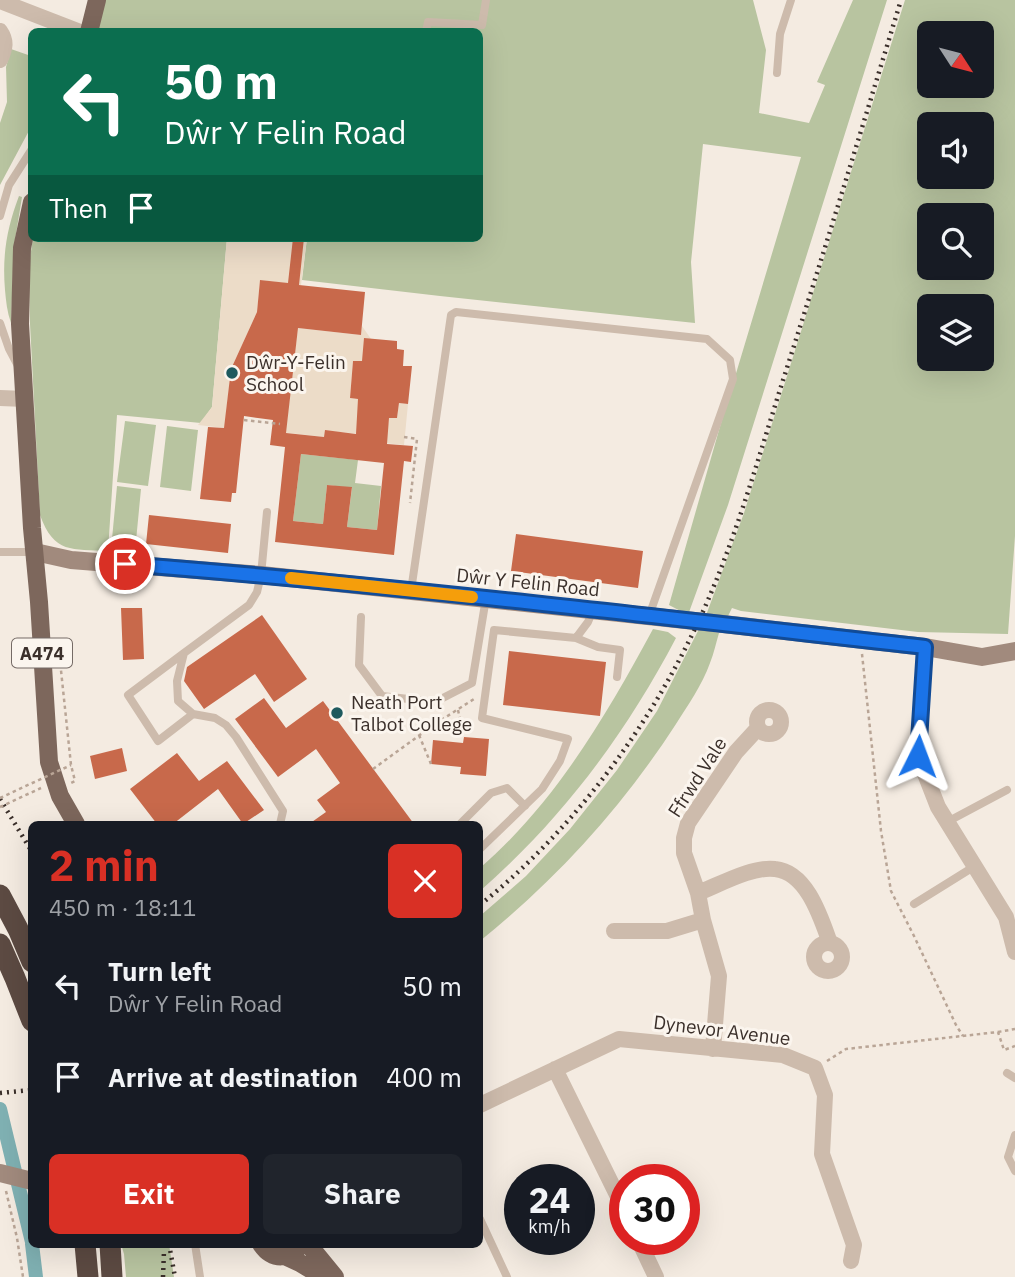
<!DOCTYPE html>
<html lang="en">
<head>
<meta charset="utf-8">
<style>
	:root { --surface:#171b24; --page:#20242c; --text:#f1f3f6; --muted:#9ea1a6; --accent:#d93025 }
	body { margin:0; font-family:"IBM Plex Sans",sans-serif; background:var(--page); color:var(--text); height:100vh; display:flex; flex-direction:column; font-size:26px; white-space:nowrap }
	* { box-sizing:border-box; margin:0 }
	p { font-size:23px; color:var(--muted) }
	.icon { flex:none; width:38px; height:38px; fill:none; stroke:currentColor; stroke-width:2; stroke-linecap:round; stroke-linejoin:round }
	.map { position:relative; flex:1; overflow:hidden }
	.panel { position:absolute; left:28px; top:821px; width:455px; height:427px; display:flex; flex-direction:column; background:var(--surface); border-radius:10px; box-shadow:0 7px 28px #0002 }
	.panel>* { flex:none }
	.guide { position:absolute; left:28px; top:28px; width:455px; height:214px; border-radius:10px; box-shadow:0 7px 28px #0002; background:#0b6e4f; color:#fff; overflow:hidden }
	.needle { width:46px; rotate:126deg }
	.controls { position:absolute; left:917px; top:21px; display:grid; gap:14px }
	.controls a { display:grid; place-items:center; width:77px; height:77px; border-radius:10px; background:var(--surface); box-shadow:0 7px 28px #0002; font-size:35px }
	.speed { position:absolute; left:504px; top:1164px; display:flex; gap:14px; font-size:35px; font-weight:700; text-align:center }
	.speed>* { display:grid; place-content:center; width:91px; height:91px; border-radius:50%; background:var(--surface); box-shadow:0 7px 28px #0002; line-height:1 }
	.speed small { font-size:18px; font-weight:400 }
	.speed .limit { border:10px solid #d22; background:#fff; color:#111 }
	.pin { position:absolute; display:grid; place-items:center; width:60px; height:60px; color:#fff; margin:-30px; border:4px solid #fff; border-radius:50%; box-shadow:0 2px 7px #0007 }
	.me { position:absolute; width:77px; margin:-38px; rotate:3deg; stroke-linejoin:round; filter:drop-shadow(0 0 5px #0008) }
	.turn { display:flex; align-items:center; gap:24px; height:147px; padding:0 21px; font-size:32px }
	.turn .icon { width:91px; height:91px; stroke-width:2.5 }
	.turn b { display:block; font-size:49px; line-height:60px }
	.then { display:flex; align-items:center; height:66px; padding:0 21px; background:#0003; gap:14px; font-size:26px }
	.round { display:grid; place-items:center; flex:none; width:74px; height:74px; border-radius:10px; background:var(--page) }
	.summary { display:flex; align-items:center; justify-content:space-between; height:119px; padding:0 21px }
	h1 { font-size:42px; font-weight:700; line-height:52px; color:var(--accent) }
	.cta { display:flex; gap:14px; margin-top:auto; padding:14px 21px }
	.cta a { flex:1; height:80px; border-radius:10px; background:var(--accent); color:#fff; font-size:28px; font-weight:700; line-height:80px; text-align:center }
	.cta a+a { background:var(--page); color:var(--text) }
	ul { padding:0; list-style:none }
	li { display:flex; align-items:center; gap:21px; height:91px; padding:0 21px }
	li div { flex:1 }
	li b { display:block; font-size:26px }
	li em { font-style:normal }
	.map>svg:first-child { display:block }
</style>
</head>
<body>
<div class="map">
<svg width="1015" height="1277" viewBox="0 0 1015 1277">
	<rect width="100%" height="100%" fill="#f4ebe1"/>
	<!-- green -->
	<path fill="#b8c4a0" fill-rule="evenodd" d="M104,0H753L766,50L759,113L809,123L825,85L817,82L853,0H887L728,505L688,615L669,605L719,430L801,157L703,144L691,262L695,323L440,296L302,280L307,238H480V32H98Z
		M905,0H1015V536L1008,634L918,632L741,611L732,608L725,622L705,618L744,513ZM929,33H982V86H929ZM929,124H982V177H929ZM929,215H982V268H929ZM929,306H982V359H929Z
		M11,49L31,56V127L0,185V123L7,102L6,67Z
		M19,196L22,197L14,246L11,323C7,312 6,301 5,290C2,255 7,228 19,196Z
		M33,238H227L212,407L201,423L117,415L108,551C72,549 54,554 40,515L30,324L29,265Z
		M125,421L156,425L148,486L117,482Z
		M167,426L198,430L191,491L160,487Z
		M301,454L358,460L355,483L381,486L377,530L347,527L352,488L327,485L323,524L293,521Z
		M117,486L141,489L136,541L112,539Z
		M653,629L668,632L676,638C625,735 562,819 480,891V868C555,803 606,716 653,629Z
		M699,629L719,633C716,643 714,653 710,663C702,685 688,705 676,724C623,806 556,880 480,941V916L526,876L570,829L617,770L657,711Z
		M121,1244H169L174,1277H126L124,1254Z"/>
	<!-- plaza -->
	<path fill="#ecdcc8" d="M227,238H307L301,285L260,280L257,312L231,369L226,414L244,416L242,430L198,425L212,407Z
		M362,326L371,339L362,361H353L350,398L358,399L388,425L389,418H397L399,403L408,404L404,445L363,441V434L326,431L324,437L279,432L287,421L298,328L361,335Z"/>
	<g fill="none" stroke-linecap="round" stroke-linejoin="round">
		<!-- canal -->
		<path stroke="#7fb0b2" stroke-width="14" d="M0,1109L32,1242
			M32,1244L36,1277"/>
	</g>
	<!-- building -->
	<path fill="#c8694b" fill-rule="evenodd" d="M293,238H304L299,285L365,292L361,335L298,328L286,433L324,437L325,430L356,434L358,399L350,398L353,361H362L364,338L397,341V349L404,350L403,366H412L408,404L399,403L397,418H389L387,444L413,446L411,462L404,461L394,555L275,542L285,447L270,445L273,420L244,416L236,493H232L231,502L200,499L208,427L224,428L231,369L257,312L260,280L288,283ZM301,454L384,463L377,530L347,527L352,487L327,485L323,524L293,521Z
		M149,515L231,524L228,553L146,544Z
		M516,534L643,551L638,588L511,571Z
		M121,608H142L144,659L123,660Z
		M262,615L307,679L274,702L255,674L204,709L184,681L187,667Z
		M509,651L606,662L600,716L503,705Z
		M264,698L286,728L323,701L414,824H309L326,812L317,800L340,783L316,749L278,777L235,719Z
		M464,737L489,739L486,776L460,774L461,767L431,764L433,740L463,743Z
		M122,748L127,771L95,779L90,756Z
		M177,753L199,781L227,761L264,810L243,824L218,789L173,824H157L130,789Z"/>
	<g fill="none" stroke-linecap="round" stroke-linejoin="round">
		<!-- path -->
		<path stroke="#b9a596" stroke-width="2.5" stroke-dasharray="3.5 3.5" stroke-linecap="butt" d="M244,420L280,424
			M404,437L417,439L410,503
			M862,654L881,831L891,891L914,936L956,1025L963,1036
			M57,658L60,661L71,765L75,781L71,783
			M458,710L464,737
			M419,735L431,764
			M373,769L435,724L474,699
			M998,1032L1015,1029
			M827,1061L846,1049L998,1032L1004,1050L1015,1046
			M6,1191L17,1238L23,1277"/>
		<!-- lane -->
		<path stroke="#cdbbac" stroke-width="8" d="M426,32L428,22L482,25L486,0
			M777,73L780,34L791,0
			M0,216L9,185L32,149
			M0,323L9,349L18,366
			M267,512L261,575L257,592L249,605L184,653L177,681L178,701L193,714L215,718L226,725L236,737L283,811L280,824
			M0,552H35
			M411,591L451,315L456,312L707,339L730,360L733,379L649,616
			M361,617L359,665L382,696L435,702L472,683L486,598
			M576,638L598,647L620,650L617,677
			M184,653L128,695L158,741L193,714
			M947,822L1007,790
			M460,824L491,793L507,788L525,806
			M480,849L542,789L560,761L568,739L482,718L494,630L576,638L588,622L593,610
			M914,904L975,866
			M1007,1073L1015,1078
			M1015,1135L1008,1157L1015,1171
			M480,1219L507,1277
			M195,1244L200,1277"/>
		<!-- street -->
		<path stroke="#cdbbac" stroke-width="16" d="M0,1L80,32
			M0,31C7,41 5,49 0,60
			M0,398L25,399
			M925,647L918,756L938,807L1006,917L1015,952
			M757 722a12 12 0 1 1 24 0a12 12 0 1 1-24 0Z
			M698,893C719,885 752,866 775,869C807,872 821,918 830,943
			M614,931H667L703,920
			M814 957a14 14 0 1 1 28 0a14 14 0 1 1-28 0Z
			M713,1049L719,976L703,920L698,893L684,853V838L688,823L736,752L758,728
			M555,1069L625,1211
			M480,1105L619,1039L783,1055L815,1068L825,1095L822,1154L854,1245L851,1261
			M638,1239L656,1277"/>
		<!-- secondary -->
		<path stroke="#a18a7d" stroke-width="18" d="M35,552L71,560L261,575L723,624L925,647L982,657L1015,651"/>
		<!-- primary -->
		<path stroke="#7d675c" stroke-width="18" d="M89,32L97,0
			M32,202L22,248L20,324L32,528L39,602L49,762L60,796L76,824
			M261,1244C272,1261 291,1260 301,1244
			M308,1244L335,1277
			M287,1257L300,1263L323,1277"/>
		<!-- highway -->
		<path stroke="#5c4a42" stroke-width="21" d="M0,895L18,929L32,962
			M0,944L15,978L32,1021
			M85,1244L88,1277
			M110,1244L112,1277"/>
		<!-- rail -->
		<path stroke="#3b302b" stroke-width="4.5" stroke-dasharray="2 5" stroke-linecap="butt" d="M0,799L32,852
			M480,905C573,830 650,727 700,618C736,540 759,455 785,374C825,249 863,125 901,0
			M0,1093L32,1090
			M169,1244L175,1277
			M163,1277L164,1251"/>
		<!-- path-bridge -->
		<path stroke="#b9a596" stroke-width="2.5" stroke-dasharray="3.5 3.5" stroke-linecap="butt" d="M0,798L71,765
			M0,807L41,788"/>
		<!-- secondary-bridge -->
		<path stroke="#a18a7d" stroke-width="18" d="M0,1173L32,1181"/>
	</g>
	<g fill="none" stroke-linecap="round" stroke-linejoin="round">
		<defs>
			<path id="route" d="M125,564C392,585 659,617 925,647L918,756"/>
		</defs>
		<!-- route casing -->
		<use href="#route" stroke="#114b97" stroke-width="18"/>
		<!-- route -->
		<use href="#route" stroke="#1a73e8" stroke-width="12"/>
		<!-- slow -->
		<path stroke="#f59e0b" stroke-width="12" d="M291,578L472,597"/>
	</g>
	<!-- markers -->
	<g fill="#1f5a5e" stroke="#fbf5ee" stroke-width="2.5">
		<circle cx="232" cy="373" r="7"/>
		<circle cx="337" cy="713" r="7"/>
	</g>
	<g text-anchor="middle" dominant-baseline="central" stroke-width="6" stroke-linejoin="round" paint-order="stroke">
		<!-- shield labels -->
		<rect fill="#fbf5ee" stroke="#756b66" stroke-width="2" x="12" y="638.5" width="60" height="29" rx="5"/>
		<g font-size="18" font-weight="bold" fill="#3b302b">
			<text x="42" y="653">A474</text>
		</g>
		<!-- poi labels -->
		<g font-size="19" fill="#3b302b" stroke="#fbf5ee" text-anchor="start">
			<text x="246" y="362">Dŵr-Y-Felin<tspan x="246" dy="22">School</tspan></text>
			<text x="351" y="702">Neath Port<tspan x="351" dy="22">Talbot College</tspan></text>
		</g>
		<!-- street labels -->
		<g font-size="19" fill="#3b302b" stroke="#fbf5ee">
			<text transform="translate(528 582) rotate(6)">Dŵr Y Felin Road</text>
			<text transform="translate(697 777) rotate(-57)">Ffrwd Vale</text>
			<text transform="translate(722 1030) rotate(7)">Dynevor Avenue</text>
		</g>
	</g>
</svg>
<div class="controls">
<a><svg class="needle" viewBox="-14 -14 28 28"><path d="M0-13l5 13h-10z" fill="#e53935"/><path d="M0 13l5-13h-10z" fill="#9ea1a6"/></svg></a>
<a><svg class="icon" aria-label="sound" viewBox="0 0 24 24"><path d="M4 9h4l5-4v14l-5-4H4zM17 9q2 3 0 6"/></svg></a>
<a><svg class="icon" aria-label="search" viewBox="0 0 24 24"><circle cx="10" cy="10" r="6"/><path d="M15 15l6 6"/></svg></a>
<a><svg class="icon" aria-label="layers" viewBox="0 0 24 24"><path d="M12 4l9 5-9 5-9-5zM3 14l9 5 9-5"/></svg></a>
</div>
<div class="speed"><div>24<small>km/h</small></div><div class="limit">30</div></div>
<div class="pin" style="left:125px;top:564px;background:#d93025"><svg class="icon" aria-label="arrive" viewBox="0 0 24 24"><path d="M6 21V4h12l-3 4 3 4H6"/></svg></div>
<svg class="me" style="left:918px;top:756px" viewBox="-20 -20 40 40"><path d="M0-17L14 15 0 8-14 15z" fill="#1a73e8" stroke="#fff" stroke-width="4"/></svg>
<div class="guide">
<div class="turn"><svg class="icon" aria-label="left" viewBox="0 0 24 24"><path d="M17 20v-9H6M10 6l-5 5 5 5"/></svg><div><b>50 m</b>Dŵr Y Felin Road</div></div>
<div class="then">Then<svg class="icon" aria-label="arrive" viewBox="0 0 24 24"><path d="M6 21V4h12l-3 4 3 4H6"/></svg></div>
</div>
<section class="panel">
<div class="summary"><div><h1>2 min</h1><p>450 m · 18:11</p></div><a class="round" style="background:#d93025;color:#fff"><svg class="icon" aria-label="close" viewBox="0 0 24 24"><path d="M6 6l12 12M18 6L6 18"/></svg></a></div>
<ul>
<li><svg class="icon" aria-label="left" viewBox="0 0 24 24"><path d="M17 20v-9H6M10 6l-5 5 5 5"/></svg><div><b>Turn left</b><p>Dŵr Y Felin Road</p></div><em>50 m</em></li>
<li><svg class="icon" aria-label="arrive" viewBox="0 0 24 24"><path d="M6 21V4h12l-3 4 3 4H6"/></svg><div><b>Arrive at destination</b></div><em>400 m</em></li>
</ul>
<div class="cta"><a>Exit</a><a>Share</a></div>
</section>
</div>
</body>
</html>
